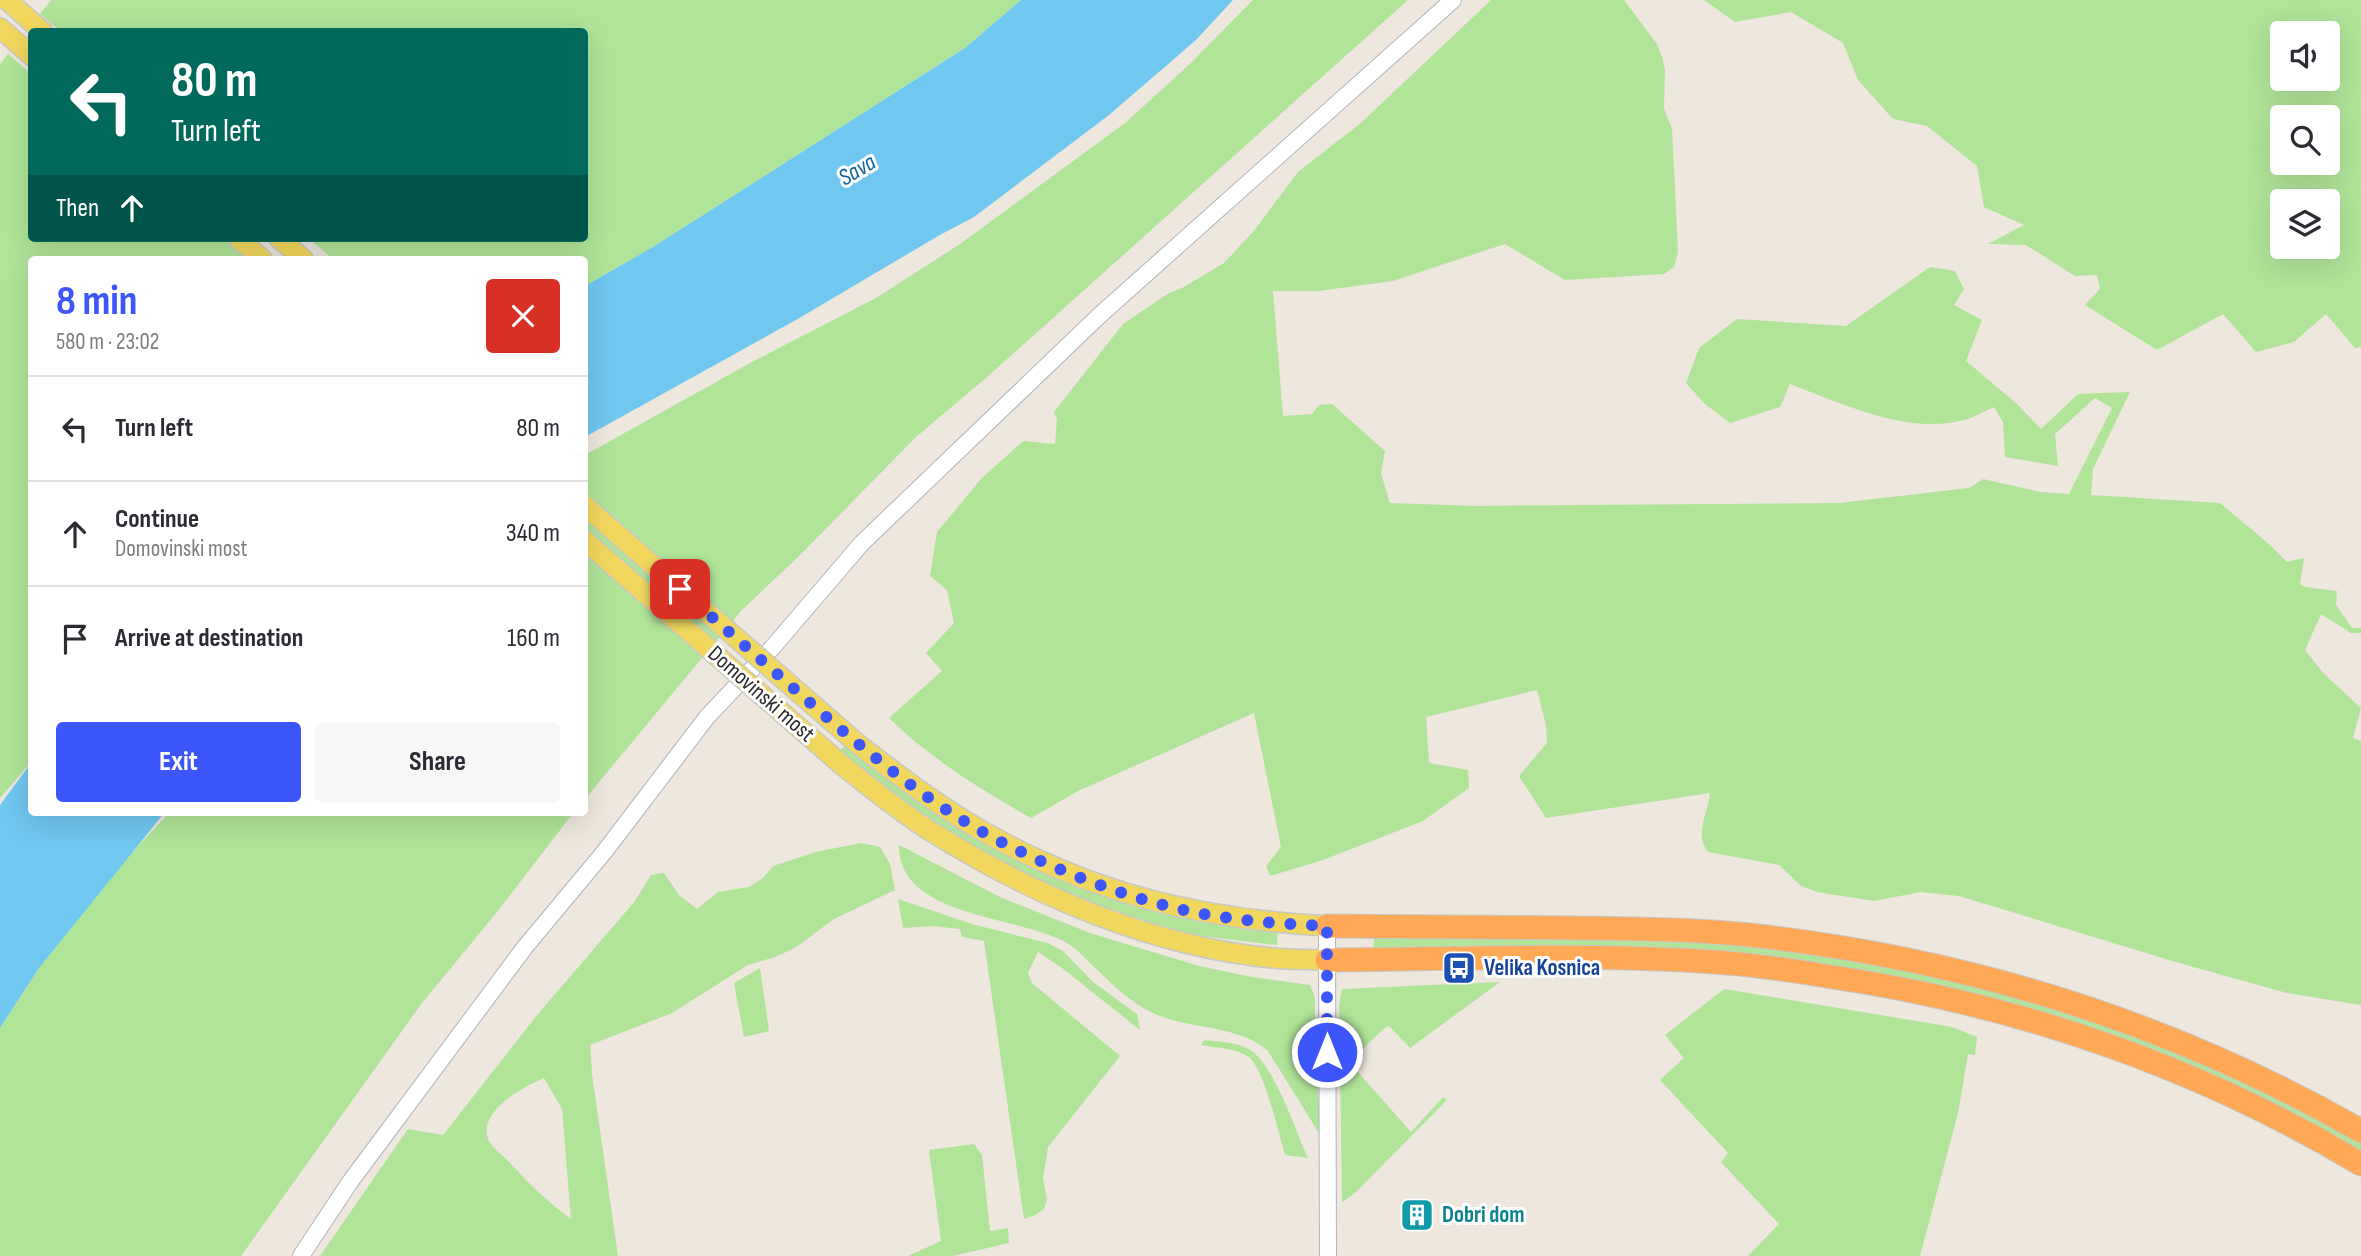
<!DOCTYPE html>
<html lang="en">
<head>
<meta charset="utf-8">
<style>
	:root { --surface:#fff; --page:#f7f7f7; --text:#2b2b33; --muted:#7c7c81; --line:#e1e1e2; --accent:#3c56fb }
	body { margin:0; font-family:"Sofia Sans Condensed",sans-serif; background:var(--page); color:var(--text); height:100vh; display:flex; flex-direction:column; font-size:26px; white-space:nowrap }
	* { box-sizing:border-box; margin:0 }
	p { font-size:23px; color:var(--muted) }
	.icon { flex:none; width:38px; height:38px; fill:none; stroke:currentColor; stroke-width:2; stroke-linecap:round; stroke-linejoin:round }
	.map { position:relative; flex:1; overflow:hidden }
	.sheet { position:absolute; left:28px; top:256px; width:560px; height:560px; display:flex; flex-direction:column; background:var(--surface); border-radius:7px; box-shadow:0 7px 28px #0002 }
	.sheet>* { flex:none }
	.top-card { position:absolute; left:28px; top:28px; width:560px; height:214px; border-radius:7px; box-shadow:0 7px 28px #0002; background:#00695c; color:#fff; overflow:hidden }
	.tools { position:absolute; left:2270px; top:21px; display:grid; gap:14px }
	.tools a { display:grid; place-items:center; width:70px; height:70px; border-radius:7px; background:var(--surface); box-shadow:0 7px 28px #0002; font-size:35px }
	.pin { position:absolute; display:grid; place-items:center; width:60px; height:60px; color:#fff; margin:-30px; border-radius:14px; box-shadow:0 4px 10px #0006 }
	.me { position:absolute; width:77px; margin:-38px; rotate:0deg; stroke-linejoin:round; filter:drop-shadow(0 0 5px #0008) }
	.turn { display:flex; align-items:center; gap:24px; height:147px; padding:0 28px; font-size:32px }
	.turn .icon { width:91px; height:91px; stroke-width:2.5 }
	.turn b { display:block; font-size:49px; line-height:60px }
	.then { display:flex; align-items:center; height:66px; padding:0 28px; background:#0003; gap:14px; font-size:26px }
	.round { display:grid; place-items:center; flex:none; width:74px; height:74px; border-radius:7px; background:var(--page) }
	.head { display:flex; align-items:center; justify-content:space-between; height:119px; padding:0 28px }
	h1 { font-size:42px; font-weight:700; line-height:52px; color:var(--accent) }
	.cta { display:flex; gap:14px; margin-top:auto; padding:14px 28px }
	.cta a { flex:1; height:80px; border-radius:7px; background:var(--accent); color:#fff; font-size:28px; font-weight:700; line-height:80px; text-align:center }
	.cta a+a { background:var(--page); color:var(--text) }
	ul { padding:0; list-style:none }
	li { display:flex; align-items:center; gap:21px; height:105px; padding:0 28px; border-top:2px solid var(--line) }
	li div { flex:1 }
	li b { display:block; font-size:26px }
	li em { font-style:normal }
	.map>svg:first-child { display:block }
</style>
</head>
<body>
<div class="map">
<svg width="2361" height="1256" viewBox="0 0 2361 1256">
	<rect width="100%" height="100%" fill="#ede7dd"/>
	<!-- green -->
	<path fill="#afe499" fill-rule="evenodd" d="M51,0H1021L965,48L653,247L585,286L584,259H333L308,238H584V32H61L40,14Z
		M1253,0H1408L986,378L917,436L799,556L741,611L585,799V455L752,362L876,298L960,244L1125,123L1190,64Z
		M1491,0H1624L1657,44L1662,57L1665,70L1664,109L1672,129L1678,252L1674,267L1664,274L1565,280L1505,244L1393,281L1318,291H1273L1283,416L1312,414L1319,405L1332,404L1385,451L1381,474L1390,503L1475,506L1839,503L1969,488L1983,479L2041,492L2069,494L2112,408L2095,398L2055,434L2058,466L2005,457L2003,422L1994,407C1984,411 1974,418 1964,420C1905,435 1844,404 1790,384L1780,407L1730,423L1705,404L1686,383L1699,348L1737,319L1846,326L1930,267L1955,271L1964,289L1954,305L1982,320L1966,361L2016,403L2041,429L2078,394L2130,392L2093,469L2091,495L2220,503L2270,545L2287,562L2304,558L2300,584L2305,587L2337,591L2336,605L2352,628H2361V633H2351L2321,614L2305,650L2324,674L2361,708L2353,738L2361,741V1005L2287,993L2179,963L1959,896L1921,892L1874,901L1817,892L1801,886L1779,865L1708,852C1694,835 1708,813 1710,793L1546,818L1519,776L1547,743L1546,725L1537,690L1426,717L1429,763L1468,770L1469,788L1423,821L1323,860L1270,876L1266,866L1281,847L1254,713L1078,791L1031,818C980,789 931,759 889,718L942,671L926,653L954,623L947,590L930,576L937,532L981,479L1023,441L1055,444L1057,419L1054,412L1123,324L1169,293L1182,288L1224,263L1253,232L1298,172L1362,122Z
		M1704,0H2361V347L2355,348L2326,314L2294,342L2256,352L2223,314L2157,350L2085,305L2100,289L2097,275L2075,276L2026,245L1988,244L2024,225L1984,207L1977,166L1927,126L1893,119L1858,80L1843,43L1791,12L1735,22ZM2282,33H2328V79H2282ZM2282,117H2328V163H2282ZM2282,201H2328V247H2282Z
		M8,54L31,74L32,238H225L250,259H32L31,762L0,798V64Z
		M848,742L996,845L1278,929L1277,945L1169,932L1080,901L944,834L838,753Z
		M170,812H574L497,912L422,1003L241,1256H0V1028L39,968L124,861Z
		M861,843L880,847L890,864L895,890L834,919L795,948L775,957L748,965L672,1013L590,1045L592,1074L618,1256H320L408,1129L443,1135L538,1014L635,901L651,875L664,873L679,895L697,909L718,892L749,887L763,878L773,866L816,852ZM544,1078L562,1109L571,1219C549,1203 530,1185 511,1164C505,1157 493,1149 489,1141C475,1112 525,1086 544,1078Z
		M899,845L1000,897L1090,933L1199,966L1252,977L1310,985L1315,997V1059L1322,1138L1268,1051C1237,1024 1189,1030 1153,1013C1127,1001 1107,979 1087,960C1081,954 1074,947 1067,943C1020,915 898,918 899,845Z
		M898,899L972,924L1047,943L1063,951L1093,982L1137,1014L1140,1030L1062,968L1038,952L1028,973L1032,983L1120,1056L1048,1147L1043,1178L1047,1200L1044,1209L1035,1215L1024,1219L984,941L962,937L960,929L933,926L903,928Z
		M1469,936L1700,941L1758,946L1877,963L1996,990L2073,1013L2192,1057L2361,1140V1153L1917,984L1373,953L1374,938H1446Z
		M760,968L769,1031L744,1037L734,983Z
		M1500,982L1410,1048L1390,1027L1387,1026L1352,1059V1065L1357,1071L1411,1132L1443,1097L1447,1100L1355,1193L1342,1202L1339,1005L1342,989Z
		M1724,989L1952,1027L1977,1037L1975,1055L1968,1054L1958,1113L1920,1256H1748L1779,1224L1721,1162L1728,1153L1660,1080L1684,1058L1665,1035Z
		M1204,1040C1218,1042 1234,1042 1247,1048C1273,1060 1296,1132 1308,1158L1285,1155C1279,1134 1264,1069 1249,1057C1236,1048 1216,1048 1201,1045Z
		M974,1144L982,1155L990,1231L1008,1228L1009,1243L953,1256H908L941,1241L929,1150Z"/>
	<!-- water -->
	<path fill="#70c7f0" d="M1021,0H1233L1196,40L1109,115L974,217L938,236L796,320L585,437V286L653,247L965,48Z
		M31,763L32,812H165L39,968L0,1028V805Z"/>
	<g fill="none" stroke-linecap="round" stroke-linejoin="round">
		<defs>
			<path id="minor" d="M1327,926L1328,1256
				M301,1256L350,1182L525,947L605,851L707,717L772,648L862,543L1101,314L1453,0"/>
			<path id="major" d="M7,0L43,32
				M0,28L32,56
				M238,238L262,259
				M279,238L303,259
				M859,745C897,774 935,804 977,828C1089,893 1199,919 1327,926
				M842,765C871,788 900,812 932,832C1033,895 1153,947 1273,958C1291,960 1309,959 1327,960"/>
			<path id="highway" d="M1327,926C1409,927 1492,927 1574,928C1638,929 1703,929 1767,937C1977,962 2178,1026 2361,1131
				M1327,960C1450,959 1574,954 1698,961C1741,963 1784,969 1826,976C2017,1004 2195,1065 2361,1164"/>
		</defs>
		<!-- minor casing -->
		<use href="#minor" stroke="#b1b3bf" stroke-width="18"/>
		<!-- major casing -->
		<use href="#major" stroke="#c8c8c8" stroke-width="22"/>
		<!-- highway casing -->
		<use href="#highway" stroke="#c8c8c8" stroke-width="25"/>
		<!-- minor -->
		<use href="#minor" stroke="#fff" stroke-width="16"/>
		<!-- major -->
		<use href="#major" stroke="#f2d75e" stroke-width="19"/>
		<!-- highway -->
		<use href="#highway" stroke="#ffa856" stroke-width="23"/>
		<defs>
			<path id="major-bridge" d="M584,505L859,745
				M584,540L842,765"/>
		</defs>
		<!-- major-bridge casing -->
		<use href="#major-bridge" stroke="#c8c8c8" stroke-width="22" stroke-linecap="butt"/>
		<!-- major-bridge -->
		<use href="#major-bridge" stroke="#f2d75e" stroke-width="19"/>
	</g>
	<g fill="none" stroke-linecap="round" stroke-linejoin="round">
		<!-- route -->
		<path stroke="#3c56fb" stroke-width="12" stroke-dasharray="0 21.6" d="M680,589C720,624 760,659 800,694C856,743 913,791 977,829C1040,864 1109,892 1179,909C1227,920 1277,924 1327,926V1052"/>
	</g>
	<!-- icons -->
	<defs>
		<symbol id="bus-square" viewBox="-11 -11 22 22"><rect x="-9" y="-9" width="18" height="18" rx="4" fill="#1a4fb4" stroke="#fff"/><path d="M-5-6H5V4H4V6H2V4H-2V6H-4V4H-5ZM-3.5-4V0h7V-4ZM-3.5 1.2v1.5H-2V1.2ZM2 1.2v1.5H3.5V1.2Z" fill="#fff"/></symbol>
		<symbol id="building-square" viewBox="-11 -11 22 22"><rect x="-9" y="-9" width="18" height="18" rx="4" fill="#0f9aa8" stroke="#fff"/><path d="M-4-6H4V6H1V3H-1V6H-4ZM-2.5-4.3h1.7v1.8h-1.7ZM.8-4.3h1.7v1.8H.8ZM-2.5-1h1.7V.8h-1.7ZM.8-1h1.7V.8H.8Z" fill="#fff"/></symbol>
	</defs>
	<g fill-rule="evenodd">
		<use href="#bus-square" x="1440" y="949" width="38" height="38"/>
		<use href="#building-square" x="1398" y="1196" width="38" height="38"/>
	</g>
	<g text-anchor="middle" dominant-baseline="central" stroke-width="6" stroke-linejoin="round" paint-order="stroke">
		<!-- street labels -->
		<g font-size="23" fill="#2b2b2b" stroke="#fff">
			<text transform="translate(761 694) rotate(41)">Domovinski most</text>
		</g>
		<!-- transit labels -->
		<g font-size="23" font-weight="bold" fill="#164399" stroke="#fff" text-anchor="start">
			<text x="1484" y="968">Velika Kosnica</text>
		</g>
		<!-- culture labels -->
		<g font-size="23" font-weight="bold" fill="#0d838f" stroke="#fff" text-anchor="start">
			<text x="1442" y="1215">Dobri dom</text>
		</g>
		<!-- water labels -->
		<g font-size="24" font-style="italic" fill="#0c649e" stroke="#fff">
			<text transform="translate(857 170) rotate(-31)">Sava</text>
		</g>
	</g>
</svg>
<div class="tools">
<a><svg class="icon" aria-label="sound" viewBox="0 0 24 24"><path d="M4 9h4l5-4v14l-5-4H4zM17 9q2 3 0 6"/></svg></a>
<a><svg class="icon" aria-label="search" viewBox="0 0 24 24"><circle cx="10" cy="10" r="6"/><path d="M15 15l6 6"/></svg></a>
<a><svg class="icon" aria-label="layers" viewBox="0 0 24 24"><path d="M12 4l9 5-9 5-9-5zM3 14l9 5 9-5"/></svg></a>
</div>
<div class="pin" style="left:680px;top:589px;background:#d93025"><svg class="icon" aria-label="arrive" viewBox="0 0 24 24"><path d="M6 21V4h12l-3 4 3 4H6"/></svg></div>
<svg class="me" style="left:1327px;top:1052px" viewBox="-20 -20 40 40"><circle r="17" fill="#3c56fb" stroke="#fff" stroke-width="3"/><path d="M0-11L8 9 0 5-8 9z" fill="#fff"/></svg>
<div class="top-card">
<div class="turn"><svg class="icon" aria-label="left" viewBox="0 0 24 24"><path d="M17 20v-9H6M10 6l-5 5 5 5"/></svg><div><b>80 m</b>Turn left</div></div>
<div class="then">Then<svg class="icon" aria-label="ahead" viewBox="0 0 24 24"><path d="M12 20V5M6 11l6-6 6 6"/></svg></div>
</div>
<section class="sheet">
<div class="head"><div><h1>8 min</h1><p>580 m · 23:02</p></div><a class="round" style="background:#d93025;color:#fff"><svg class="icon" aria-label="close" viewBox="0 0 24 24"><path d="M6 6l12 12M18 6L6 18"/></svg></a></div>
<ul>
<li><svg class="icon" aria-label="left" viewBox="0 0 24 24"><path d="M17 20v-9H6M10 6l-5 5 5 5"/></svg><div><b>Turn left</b></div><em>80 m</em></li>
<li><svg class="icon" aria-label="ahead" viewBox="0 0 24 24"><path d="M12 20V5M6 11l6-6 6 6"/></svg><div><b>Continue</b><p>Domovinski most</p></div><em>340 m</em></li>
<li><svg class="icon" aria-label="arrive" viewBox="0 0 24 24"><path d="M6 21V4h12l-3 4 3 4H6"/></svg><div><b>Arrive at destination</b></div><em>160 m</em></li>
</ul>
<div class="cta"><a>Exit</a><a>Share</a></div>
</section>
</div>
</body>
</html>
